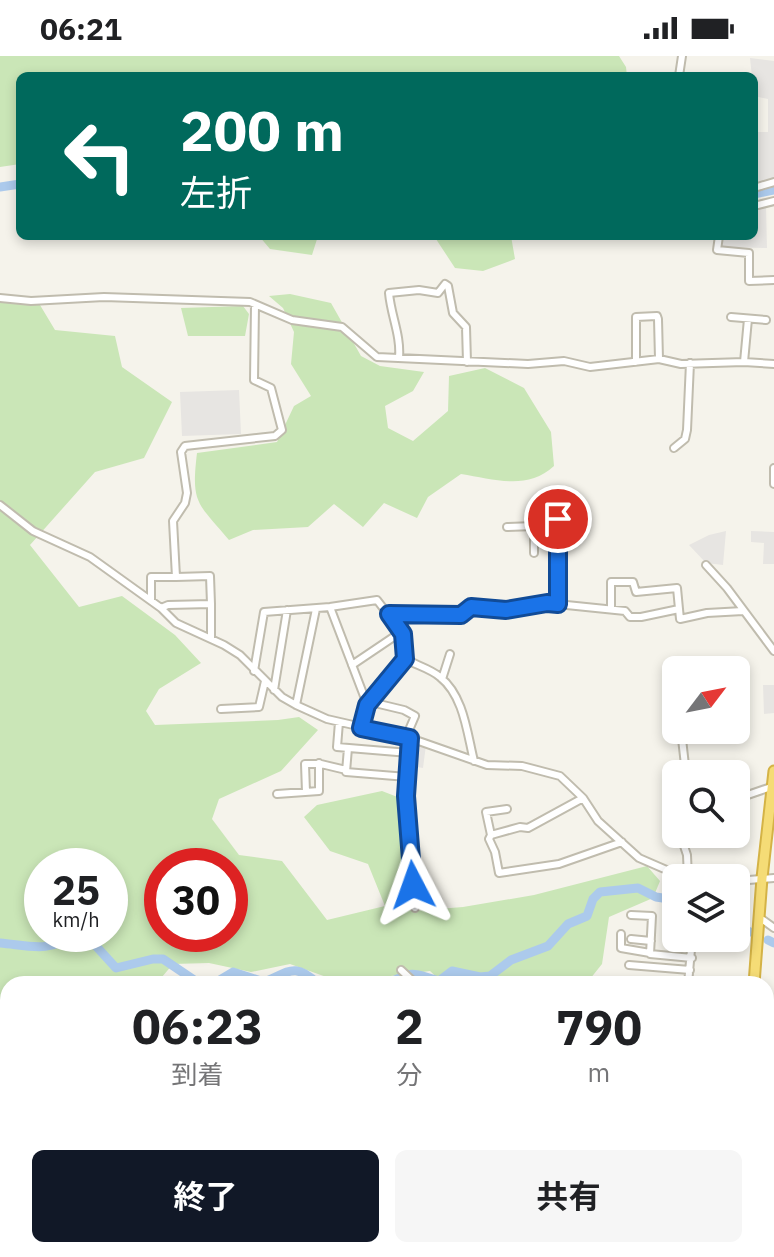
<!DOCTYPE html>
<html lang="ja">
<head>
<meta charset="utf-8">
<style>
	:root { --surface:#fff; --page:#f6f6f6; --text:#202124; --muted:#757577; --accent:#111827 }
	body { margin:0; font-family:"IBM Plex Sans","Noto Sans JP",sans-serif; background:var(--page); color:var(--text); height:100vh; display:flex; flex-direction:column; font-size:30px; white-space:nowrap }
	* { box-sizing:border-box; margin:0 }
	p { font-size:26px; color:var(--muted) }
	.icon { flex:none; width:44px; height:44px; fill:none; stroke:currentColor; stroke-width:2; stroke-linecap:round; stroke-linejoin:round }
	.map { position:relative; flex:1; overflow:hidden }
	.sheet { position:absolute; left:0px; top:920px; width:774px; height:282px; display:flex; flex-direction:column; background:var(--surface); border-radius:24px 24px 0 0; box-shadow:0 4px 12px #0003 }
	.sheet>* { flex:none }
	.hud { position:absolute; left:16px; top:16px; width:742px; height:168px; border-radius:12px; box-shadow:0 4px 12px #0003; background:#00695c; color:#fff; overflow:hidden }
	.needle { width:52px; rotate:58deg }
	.controls { position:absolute; left:662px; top:600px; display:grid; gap:16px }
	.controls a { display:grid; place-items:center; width:88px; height:88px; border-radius:12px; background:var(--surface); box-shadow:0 4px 12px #0003; font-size:40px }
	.speed { position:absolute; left:24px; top:792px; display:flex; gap:16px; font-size:40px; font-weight:700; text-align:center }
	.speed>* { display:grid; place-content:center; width:104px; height:104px; border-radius:50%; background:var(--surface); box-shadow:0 4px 12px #0003; line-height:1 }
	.speed small { font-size:20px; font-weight:400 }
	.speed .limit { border:12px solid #d22; background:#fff; color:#111 }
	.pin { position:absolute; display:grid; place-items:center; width:68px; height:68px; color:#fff; margin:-34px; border:4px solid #fff; border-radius:50%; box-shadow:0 2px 8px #0007 }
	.me { position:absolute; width:88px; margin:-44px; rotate:356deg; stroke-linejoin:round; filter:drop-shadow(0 0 6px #0008) }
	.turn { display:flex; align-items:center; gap:28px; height:168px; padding:0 32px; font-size:36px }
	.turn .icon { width:104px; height:104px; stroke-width:2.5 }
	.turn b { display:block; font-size:56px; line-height:68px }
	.eta { display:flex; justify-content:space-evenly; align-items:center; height:136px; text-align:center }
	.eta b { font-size:48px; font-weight:700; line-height:56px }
	.primary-button { display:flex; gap:16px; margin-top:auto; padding:16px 32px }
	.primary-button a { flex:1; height:92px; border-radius:12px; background:var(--accent); color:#fff; font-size:32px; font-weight:700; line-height:92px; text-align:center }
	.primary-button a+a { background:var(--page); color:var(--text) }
	.status { display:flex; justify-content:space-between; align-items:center; height:56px; padding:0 40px; background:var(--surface); direction:ltr }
	.status svg { height:22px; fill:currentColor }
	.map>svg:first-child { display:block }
</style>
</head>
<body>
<div class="status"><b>06:21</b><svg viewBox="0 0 49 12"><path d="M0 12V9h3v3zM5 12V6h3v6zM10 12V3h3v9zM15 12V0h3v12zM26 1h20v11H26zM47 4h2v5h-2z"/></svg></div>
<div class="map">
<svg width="774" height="1201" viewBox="0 0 774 1201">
	<rect width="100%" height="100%" fill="#f5f3eb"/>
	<!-- green -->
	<path fill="#cae6b7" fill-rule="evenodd" d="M0,0H619L626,11L627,20H20V108L0,111Z
		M259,180H318L312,199L270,193Z
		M434,180H511L515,203L483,215L455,212Z
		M290,238L331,247L361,300L380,310L424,316L413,335L385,350L388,372L413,385L448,355L449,320L485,312L524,332L551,376L554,410C527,435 494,423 461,418L428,441L417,462L384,447L363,471L334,448L308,471L253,474L229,484C197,446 191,448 197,397L277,386L294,350L311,340L291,308L294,276L283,252L269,240Z
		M0,246L40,249L55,274L115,280L122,311L172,346L144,402L95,416L30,489L79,551L122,540L175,579L201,607L159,633L146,655L155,669L278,664L299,661L318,674L281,715L219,743L212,763L239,799L282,805L327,864L385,850L368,808L330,795L304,761L317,749L382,735L400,742L412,855L463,851L534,839L647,810L660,825L653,842L609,861L602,908L586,928H444L430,915L359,924L332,923L290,908L251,916L209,907L173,908L156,928H8V1194H245V1201H0ZM42,810H110V878H42ZM162,810H230V878H162Z
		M243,250L249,258L245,280H188L181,252Z
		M393,1194H516L528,1201H399Z"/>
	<!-- parking -->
	<path fill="#e7e5e2" d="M750,2L774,5V123L754,128V76H768V43L754,40Z
		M766,150L767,192L722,191L723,180H754V152Z
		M239,334L241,378L182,380L180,336Z
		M726,475L723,509L706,507L689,489L709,479Z
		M751,475L774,476V508H763L764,487L751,486Z
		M763,629H774V657L764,658Z
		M414,688L426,689L423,712L411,710Z"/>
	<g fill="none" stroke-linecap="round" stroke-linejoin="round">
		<!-- stream -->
		<path stroke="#accaec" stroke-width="2" d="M766,1033L774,1028
			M567,1201L574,1194"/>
		<!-- river -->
		<path stroke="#accaec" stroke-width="9" d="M0,131L20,128
			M754,138L774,134
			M736,856L742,872L750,876
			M85,878L116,912L153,903H163L200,928
			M768,884L774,887
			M0,887C26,889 51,898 73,878
			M213,928L233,916L264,926C288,917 294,905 318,928
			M387,928C415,913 413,918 439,925L452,915L480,921L490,920L511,904L548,890L568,868L587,860L593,843L600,836L638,832L656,841L676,844"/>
		<defs>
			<path id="minor" d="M679,20L682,0
				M754,132L774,126
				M754,150L774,145
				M719,180L717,194L749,197V225L774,224
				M0,242L31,245L104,241L250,246L292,264L342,271L377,301L528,308L564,305L590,311L659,303L681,308L744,306L774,308
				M731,261L766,264
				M399,302C401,279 391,260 389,237L419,234L438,237L445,228L448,230L453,257L466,271L467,306
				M636,306V261L657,260L658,263L659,303
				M744,306L748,263
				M674,392L685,383L687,374L690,307
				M774,412V428
				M0,449L33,475L90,501L161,552L176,567L224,589L240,599L282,641L296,649L327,663L410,682L487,709L522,710L560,720L583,742L598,765L639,802L685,822
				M534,470V497
				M507,471L534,470L535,465L558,463V548
				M706,509L727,532L774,595
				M151,544V521H176L173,465L185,447L187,437L181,396L185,390L275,380L282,374L271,332L254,324L255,249
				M211,548V583
				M330,551L367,648L361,672
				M161,552L168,549L211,548L210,520L176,521
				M611,553V526H633L636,536L677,532L679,553
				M389,558L461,559L471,551L506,554L547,547L625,555L630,561H641L679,553L680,563L707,557L743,555
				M674,607V616L671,618L676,661
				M352,609L401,576
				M254,615L264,556L330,551L377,544L403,578L405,603C416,609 431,613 440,621C464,640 467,677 474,705
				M442,623L450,598
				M274,634L287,554
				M379,648L404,654L415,660L406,681
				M296,649L316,553
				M367,649L405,603
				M221,653L259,651L265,625
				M339,666L337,691L409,697
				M681,674L686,718
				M410,682L406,740L415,852
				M348,692L346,716L407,721
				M306,736L305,708H321L346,714
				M277,738L319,735V707
				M736,743L771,731
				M507,753L486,756L491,779L489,783L495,796L499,817L559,808L622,786
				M680,778L687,799L688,822
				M491,779L520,771L528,772L583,742
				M736,825L774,822
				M631,859L652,860L650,898L692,902
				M763,864L774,872
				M621,878V892L650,897
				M631,883L651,885
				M629,909L690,914
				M401,914L416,928
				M688,928L692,882
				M766,986H774
				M0,1139L8,1140
				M766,1185L774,1184
				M258,1194L271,1201
				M333,1194L343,1201
				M529,1194L537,1201
				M596,1194V1201
				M651,1194V1201"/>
			<path id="major" d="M0,1168L8,1169
				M169,1194L178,1201"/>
			<path id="highway" d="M754,928L762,822L774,715
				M766,1071H774
				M735,1201L736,1194"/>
		</defs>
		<!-- minor casing -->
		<use href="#minor" stroke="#c0bcae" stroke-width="10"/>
		<!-- major casing -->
		<use href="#major" stroke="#ddcb71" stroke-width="12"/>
		<!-- highway casing -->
		<use href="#highway" stroke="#d4b346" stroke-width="13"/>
		<!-- minor -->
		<use href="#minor" stroke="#fff" stroke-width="6"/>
		<!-- major -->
		<use href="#major" stroke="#f8eba1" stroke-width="8"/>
		<!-- highway -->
		<use href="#highway" stroke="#f5dc76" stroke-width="9"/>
	</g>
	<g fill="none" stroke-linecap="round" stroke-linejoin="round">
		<defs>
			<path id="route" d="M413,829L406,740L410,682L361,672L367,649L405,603L403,578L389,558L461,559L471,551L506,554L547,547L558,548V463"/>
		</defs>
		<!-- route casing -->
		<use href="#route" stroke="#114b97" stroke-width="20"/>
		<!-- route -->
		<use href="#route" stroke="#1a73e8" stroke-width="14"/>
	</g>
</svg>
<div class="controls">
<a><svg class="needle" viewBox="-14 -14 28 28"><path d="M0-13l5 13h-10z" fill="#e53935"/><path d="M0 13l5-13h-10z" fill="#757577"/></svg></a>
<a><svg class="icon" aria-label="search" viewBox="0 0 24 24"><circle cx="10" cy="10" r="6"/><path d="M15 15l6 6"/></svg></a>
<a><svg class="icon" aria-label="layers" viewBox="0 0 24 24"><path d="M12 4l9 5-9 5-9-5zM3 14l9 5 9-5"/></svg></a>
</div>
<div class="speed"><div>25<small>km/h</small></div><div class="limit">30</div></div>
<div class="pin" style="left:558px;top:463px;background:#d93025"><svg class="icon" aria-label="arrive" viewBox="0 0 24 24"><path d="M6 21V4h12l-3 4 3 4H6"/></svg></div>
<svg class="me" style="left:413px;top:829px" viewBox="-20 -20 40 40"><path d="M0-17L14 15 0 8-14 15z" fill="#1a73e8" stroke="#fff" stroke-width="4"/></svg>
<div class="hud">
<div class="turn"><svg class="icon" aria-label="left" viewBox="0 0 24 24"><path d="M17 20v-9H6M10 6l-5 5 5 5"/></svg><div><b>200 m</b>左折</div></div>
</div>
<section class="sheet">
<div class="eta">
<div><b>06:23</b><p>到着</p></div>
<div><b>2</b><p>分</p></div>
<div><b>790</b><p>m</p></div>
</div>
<div class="primary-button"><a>終了</a><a>共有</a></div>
</section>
</div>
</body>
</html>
